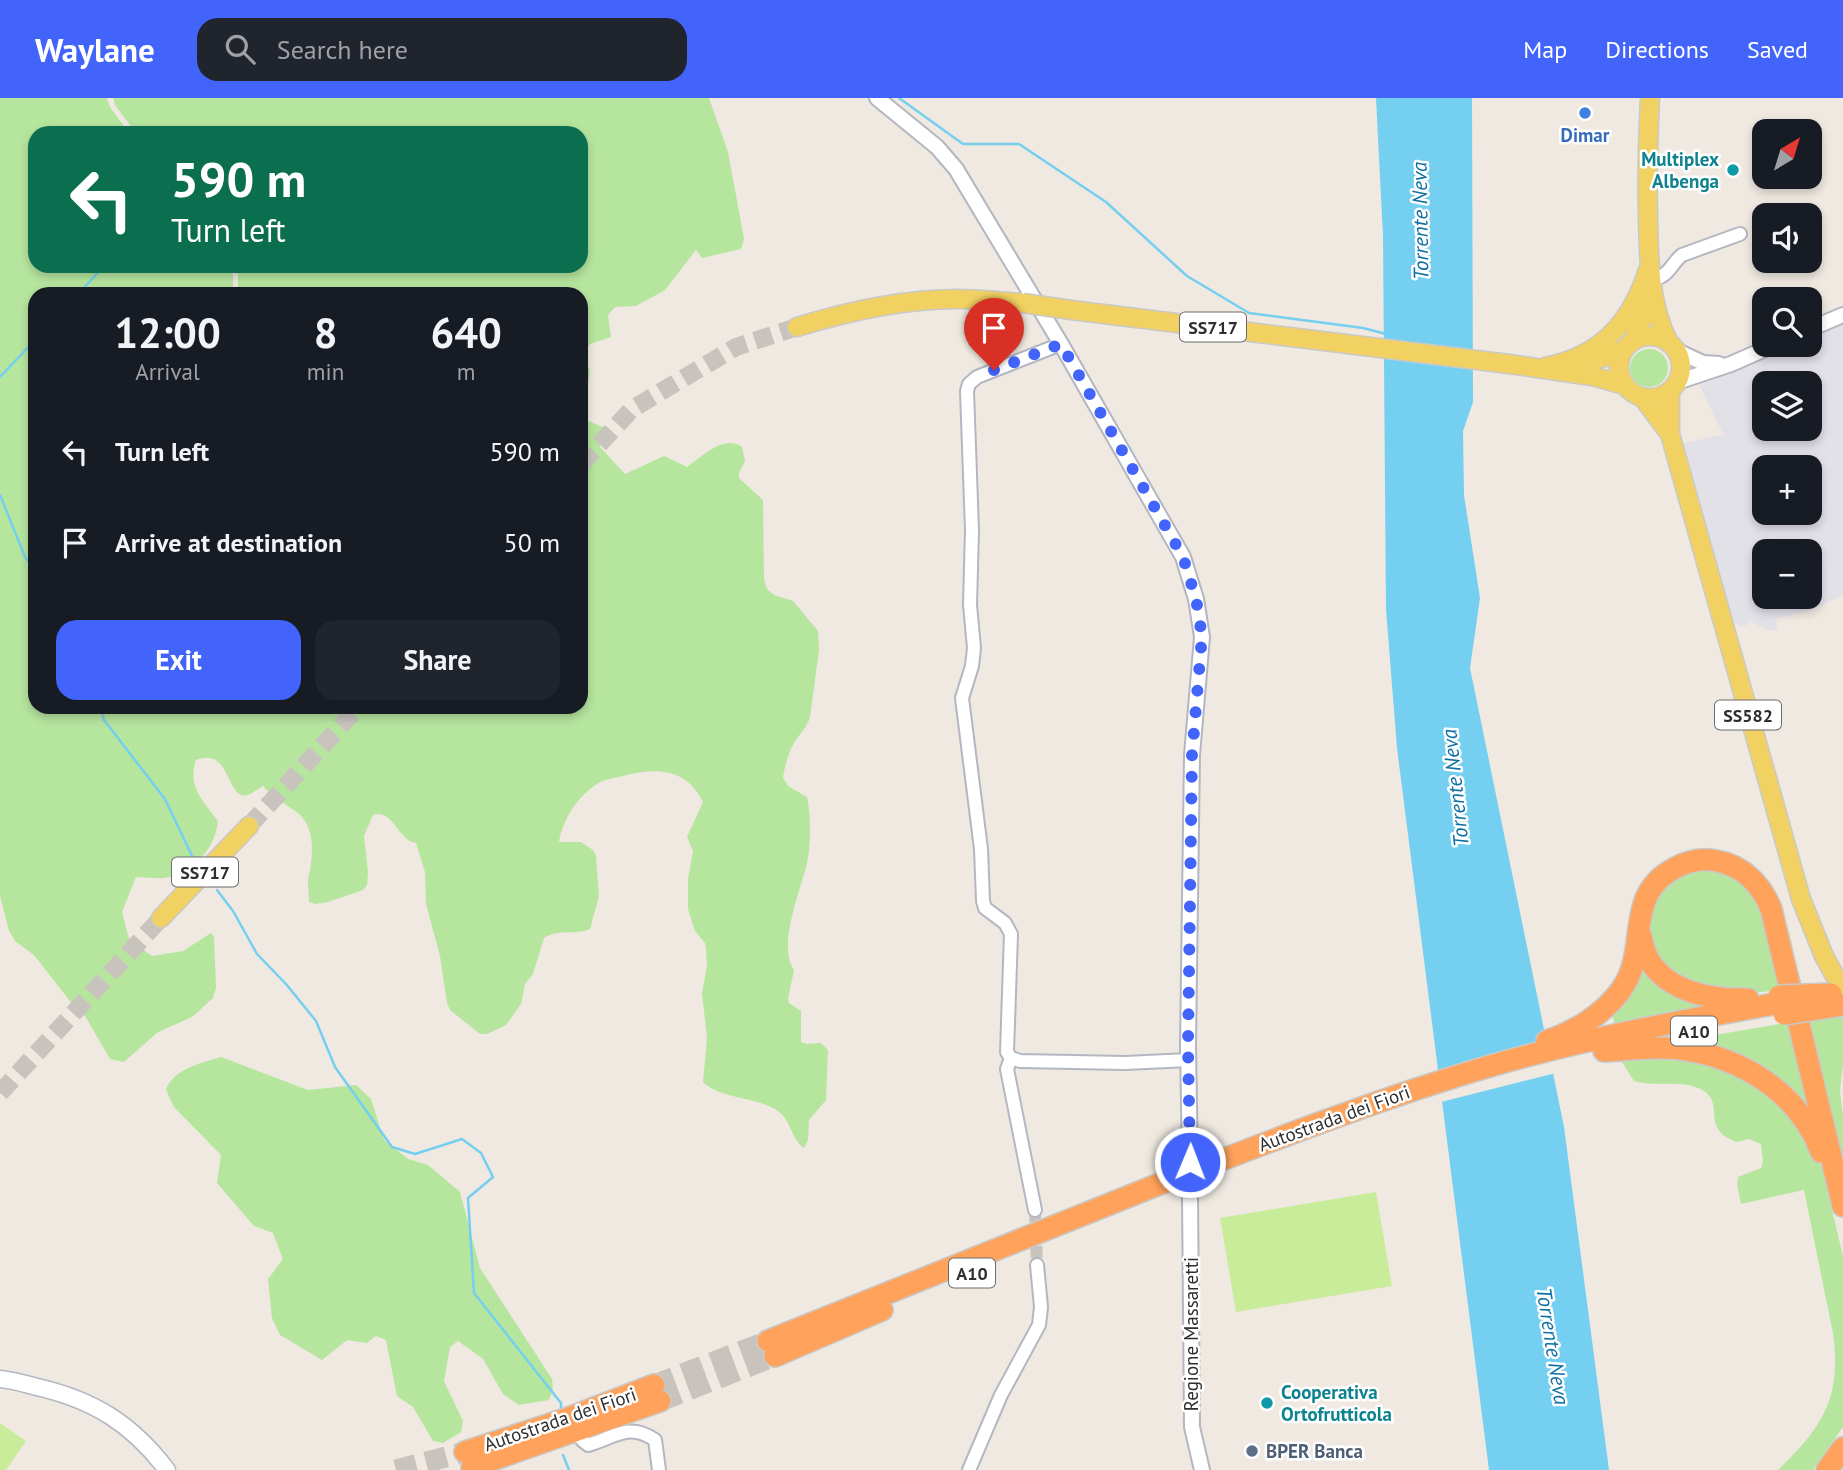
<!DOCTYPE html>
<html lang="en">
<head>
<meta charset="utf-8">
<style>
	:root { --surface:#171b24; --page:#20242c; --text:#f1f3f6; --muted:#9ea1a6; --accent:#4264fb }
	body { margin:0; font-family:"PT Sans",sans-serif; background:var(--page); color:var(--text); height:100vh; display:flex; flex-direction:column; font-size:26px; white-space:nowrap }
	* { box-sizing:border-box; margin:0 }
	p { font-size:23px; color:var(--muted) }
	.icon { flex:none; width:38px; height:38px; fill:none; stroke:currentColor; stroke-width:2; stroke-linecap:round; stroke-linejoin:round }
	.map { position:relative; flex:1; overflow:hidden }
	.panel { position:absolute; left:28px; top:189px; width:560px; height:427px; display:flex; flex-direction:column; background:var(--surface); border-radius:21px; box-shadow:0 4px 10px #0003 }
	.panel>* { flex:none }
	.top-card { position:absolute; left:28px; top:28px; width:560px; height:147px; border-radius:21px; box-shadow:0 4px 10px #0003; background:#0b6e4f; color:#fff; overflow:hidden }
	.needle { width:46px; rotate:38deg }
	.buttons { position:absolute; left:1752px; top:21px; display:grid; gap:14px }
	.buttons a { display:grid; place-items:center; width:70px; height:70px; border-radius:14px; background:var(--surface); box-shadow:0 4px 10px #0003; font-size:35px }
	.pin { position:absolute; display:grid; place-items:center; width:60px; height:60px; color:#fff; margin:-72px -30px; border-radius:50% 50% 50% 0; rotate:-45deg; box-shadow:0 0 7px #0007 }
	.pin .icon { rotate:45deg }
	.me { position:absolute; width:77px; margin:-38px; rotate:1deg; stroke-linejoin:round; filter:drop-shadow(0 0 5px #0008) }
	.turn { display:flex; align-items:center; gap:24px; height:147px; padding:0 28px; font-size:32px }
	.turn .icon { width:91px; height:91px; stroke-width:2.5 }
	.turn b { display:block; font-size:49px; line-height:60px }
	.eta { display:flex; justify-content:space-evenly; align-items:center; height:119px; text-align:center }
	.eta b { font-size:42px; font-weight:600; line-height:49px }
	.button { display:flex; gap:14px; margin-top:auto; padding:14px 28px }
	.button a { flex:1; height:80px; border-radius:21px; background:var(--accent); color:#fff; font-size:28px; font-weight:600; line-height:80px; text-align:center }
	.button a+a { background:var(--page); color:var(--text) }
	ul { padding:0; list-style:none }
	li { display:flex; align-items:center; gap:21px; height:91px; padding:0 28px }
	li div { flex:1 }
	li b { display:block; font-size:26px }
	li em { font-style:normal }
	header { display:flex; align-items:center; gap:42px; box-sizing:border-box; height:98px; padding:0 35px; background:var(--accent); color:#fff }
	header strong { font-size:33px }
	nav { display:flex; gap:38px; margin-inline-start:auto; font-size:24px }
	.search { width:490px; height:63px; background:var(--page); display:flex; align-items:center; gap:18px; box-sizing:border-box; padding:0 24px; border-radius:21px; color:var(--muted); font-size:26px }
	.map>svg:first-child { display:block }
</style>
</head>
<body>
<header>
<strong>Waylane</strong>
<div class="search"><svg class="icon" aria-label="search" viewBox="0 0 24 24"><circle cx="10" cy="10" r="6"/><path d="M15 15l6 6"/></svg>Search here</div>
<nav><a>Map</a><a>Directions</a><a>Saved</a></nav>
</header>
<div class="map">
<svg width="1843" height="1372" viewBox="0 0 1843 1372">
	<rect width="100%" height="100%" fill="#efe9e1"/>
	<!-- industrial -->
	<path fill="#e3e1e8" fill-rule="evenodd" d="M1843,227V497L1811,512L1775,521L1778,531L1769,533L1750,523L1747,527L1741,528L1729,521L1681,346L1723,336L1699,287L1795,247H1810V241ZM1764,285H1810V331H1764ZM1764,369H1810V415H1764ZM1764,453H1810V499H1764Z"/>
	<!-- green -->
	<path fill="#b6e59e" d="M0,0H107L110,9L129,35H35V168H228L233,177V196H35V609H581V196H238V176L233,168H581V35H136L115,7L113,0H709L728,54L744,141L741,151L702,160L696,152L665,192L636,208L615,209L608,217L611,239L590,246L584,255L590,274L584,312L586,322L607,331V335L601,343L600,349L625,376L664,358L687,369C702,359 724,336 742,349L745,363L739,375V380L763,402L764,481L767,491L774,497L793,503L818,533L819,552L810,619C807,630 800,635 794,645C788,656 785,667 783,679L788,688L807,699C811,719 811,740 808,760C803,788 776,846 794,872L788,901L789,905L801,913V944L806,946L821,945L828,952L826,1002L809,1022L808,1042L804,1050C789,1039 793,1022 775,1011C754,999 719,1000 703,984L707,940L702,895L707,868L706,851L705,845L695,833L688,811V781L693,753L687,739L703,704C687,670 656,669 623,678C615,680 604,681 597,686C577,699 563,721 559,744H581L593,752L596,758L599,798L590,831C572,838 561,830 544,840L533,876L525,886L521,906L506,927L487,936H480L450,912L447,905L440,858L426,806L425,774L416,745C398,743 393,710 373,717L364,738L368,774L367,787L363,792L328,804L316,806L309,804C309,796 308,789 308,782C308,777 311,771 311,766C313,748 313,728 298,715C286,706 273,700 263,688C258,691 253,695 248,697C226,704 232,648 196,662C187,688 203,703 218,723C215,751 193,776 164,780C156,781 145,779 136,779L122,814L129,841L152,858L183,853L211,835L214,839L216,890L213,900L192,919L158,934L124,964L110,961L85,918L73,907L34,857L15,843L9,833L0,798Z
		M1630 270a19 19 0 1 1 38 0a19 19 0 1 1-38 0Z
		M1695,768L1730,773L1761,802L1784,892L1739,896L1673,879L1646,838L1654,798Z
		M1640,860L1716,907L1615,927L1610,910Z
		M1843,916V965L1840,993L1843,1017V1080L1805,922Z
		M1792,924L1814,1018L1685,942Z
		M1697,957L1760,985L1813,1046L1823,1074L1843,1158V1329L1813,1372H1778C1823,1329 1842,1299 1833,1235L1804,1092L1741,1106L1737,1086L1738,1079L1761,1070L1763,1064L1761,1046L1749,1041L1737,1044C1700,1031 1725,1007 1704,993C1683,980 1657,990 1634,983L1620,961Z
		M221,959L308,992L356,987L371,1001L384,1042L408,1061L428,1067L460,1094L480,1170L552,1281L553,1292L549,1302L519,1307L503,1296L483,1261L458,1243L450,1249L444,1283L463,1323L461,1334L443,1345L433,1343L413,1309L397,1298L386,1242L376,1238L367,1245L347,1242L322,1262L280,1237L272,1220L268,1181L283,1161L273,1135L254,1128L217,1085L221,1057L174,1009L166,992C173,971 201,965 221,959Z"/>
	<!-- pitch -->
	<path fill="#c9ec9a" d="M1376,1094L1392,1188L1236,1214L1220,1120Z
		M0,1325L26,1343L6,1372H0Z"/>
	<!-- water -->
	<path fill="#75cff0" d="M1376,0H1472L1473,304L1463,333L1464,397L1480,500L1470,570L1564,1029L1609,1372H1489L1397,650L1386,511L1383,138Z"/>
	<!-- pier -->
	<path fill="#efe9e1" d="M1550,943L1556,975L1437,1005L1433,974L1531,946Z"/>
	<g fill="none" stroke-linecap="round" stroke-linejoin="round">
		<!-- stream -->
		<path stroke="#75cff0" stroke-width="2.5" d="M899,0L963,46H1019L1106,104L1187,178L1249,215L1363,230L1386,236
			M78,196L104,168
			M0,279L35,242
			M0,397L25,459L35,471
			M100,609L104,622L165,701L192,758L199,768
			M217,792L233,813L257,856L286,886L316,923L335,969L392,1049L415,1056L462,1041L481,1055L493,1079L468,1100L474,1195L561,1305V1312
			M563,1357L569,1372"/>
		<!-- minor-tunnel -->
		<path stroke="#c8c4bd" stroke-width="12" stroke-dasharray="12 6" stroke-linecap="butt" d="M1035,1112L1037,1167"/>
		<!-- primary-tunnel -->
		<path stroke="#c8c4bd" stroke-width="18" stroke-dasharray="18 9" stroke-linecap="butt" d="M581,366L632,311L736,249L797,229
			M249,728L358,609
			M0,995L161,820"/>
		<!-- motorway-tunnel -->
		<path stroke="#c8c4bd" stroke-width="21" stroke-dasharray="21 10" stroke-linecap="butt" d="M654,1287L768,1243
			M660,1303L775,1258
			M396,1372L465,1354"/>
		<defs>
			<path id="minor" d="M1651,182C1669,179 1670,167 1682,157L1740,136
				M1061,246L977,279L969,286L967,293L972,432L970,507L974,550L972,568L962,600L981,751L983,803L985,810L1005,825L1011,836L1007,954L1011,960L1020,963L1125,965L1189,962
				M1011,960L1007,971L1035,1112
				M582,1342L588,1347C616,1339 628,1324 655,1342L659,1372
				M969,1372L1001,1297L1039,1227L1041,1209L1037,1167"/>
			<path id="tertiary" d="M877,0L937,49L956,71L1061,246L1183,459L1196,501L1202,539L1192,657L1188,948L1190,1064
				M1810,231L1843,217
				M1675,252L1703,265L1719,266
				M1677,284L1731,266L1774,247
				M1190,1098L1192,1329L1202,1372"/>
			<path id="secondary" d="M0,1281C13,1282 25,1286 37,1289C94,1302 132,1326 167,1372"/>
			<path id="primary" d="M1650,0C1648,40 1647,79 1648,119C1649,162 1649,206 1669,245
				M1071,212L1509,266L1592,278L1624,287
				M797,229C849,213 904,201 958,201C980,201 1002,204 1023,205
				M1619 269a31 31 0 1 1 62 0a31 31 0 1 1-62 0Z
				M1632,244L1643,220L1650,193
				M1577,266L1609,258L1625,251
				M1545,269C1601,258 1631,225 1648,172
				M1670,293V336L1801,801L1824,858L1843,893
				M1643,300L1670,336
				M161,820L249,728"/>
			<path id="motorway" d="M1640,836C1643,845 1644,854 1649,862C1669,895 1713,902 1748,901
				M1547,943C1574,934 1604,916 1621,892C1651,851 1622,798 1675,770C1688,763 1703,760 1717,763C1743,768 1761,786 1771,811L1843,1108
				M1604,953C1629,952 1655,948 1680,951C1741,959 1799,994 1821,1054
				M768,1243C894,1192 1020,1141 1147,1091C1257,1048 1367,1005 1480,971C1578,942 1679,923 1779,905
				M775,1258L882,1212
				M465,1354L566,1321L654,1287
				M472,1369L660,1303
				M1827,1372L1843,1350"/>
		</defs>
		<!-- minor casing -->
		<use href="#minor" stroke="#b4b7c1" stroke-width="16"/>
		<!-- tertiary casing -->
		<use href="#tertiary" stroke="#b4b7c1" stroke-width="18"/>
		<!-- secondary casing -->
		<use href="#secondary" stroke="#b4b7c1" stroke-width="19"/>
		<!-- primary casing -->
		<use href="#primary" stroke="#c9c9c9" stroke-width="21"/>
		<!-- motorway casing -->
		<use href="#motorway" stroke="#c9c9c9" stroke-width="24"/>
		<!-- minor -->
		<use href="#minor" stroke="#fff" stroke-width="12"/>
		<!-- tertiary -->
		<use href="#tertiary" stroke="#fff" stroke-width="14"/>
		<!-- secondary -->
		<use href="#secondary" stroke="#fff" stroke-width="16"/>
		<!-- primary -->
		<use href="#primary" stroke="#f2d163" stroke-width="18"/>
		<!-- motorway -->
		<use href="#motorway" stroke="#ffa35c" stroke-width="21"/>
		<defs>
			<path id="primary-bridge" d="M1023,205L1071,212"/>
			<path id="motorway-bridge" d="M1779,898L1831,896
				M1784,916L1843,907"/>
		</defs>
		<!-- primary-bridge casing -->
		<use href="#primary-bridge" stroke="#c9c9c9" stroke-width="21" stroke-linecap="butt"/>
		<!-- motorway-bridge casing -->
		<use href="#motorway-bridge" stroke="#c9c9c9" stroke-width="24" stroke-linecap="butt"/>
		<!-- primary-bridge -->
		<use href="#primary-bridge" stroke="#f2d163" stroke-width="18"/>
		<!-- motorway-bridge -->
		<use href="#motorway-bridge" stroke="#ffa35c" stroke-width="21"/>
	</g>
	<g fill="none" stroke-linecap="round" stroke-linejoin="round">
		<!-- route -->
		<path stroke="#4264fb" stroke-width="12" stroke-dasharray="0 21.6" d="M994,272L1061,246L1183,459L1196,501L1202,538L1192,657L1188,948L1190,1064"/>
	</g>
	<!-- markers -->
	<circle fill="#3f7fe0" stroke="#fff" stroke-width="2.5" cx="1585" cy="15" r="7"/>
	<g fill="#0f9aa8" stroke="#fff" stroke-width="2.5">
		<circle cx="1733" cy="72" r="7"/>
		<circle cx="1267" cy="1305" r="7"/>
	</g>
	<circle fill="#5c6f8a" stroke="#fff" stroke-width="2.5" cx="1252" cy="1353" r="7"/>
	<g text-anchor="middle" dominant-baseline="central" stroke-width="5" stroke-linejoin="round" paint-order="stroke">
		<!-- shield labels -->
		<g fill="#fff" stroke="#6d6d6d" stroke-width="2">
			<rect x="1180" y="214.5" width="66" height="29" rx="5"/>
			<rect x="1715" y="602.5" width="66" height="29" rx="5"/>
			<rect x="172" y="759.5" width="66" height="29" rx="5"/>
			<rect x="1671" y="918.5" width="46" height="29" rx="5"/>
			<rect x="949" y="1160.5" width="46" height="29" rx="5"/>
		</g>
		<g font-size="18" font-weight="bold" fill="#2e2e2e">
			<text x="1213" y="229">SS717</text>
			<text x="1748" y="617">SS582</text>
			<text x="205" y="774">SS717</text>
			<text x="1694" y="933">A10</text>
			<text x="972" y="1175">A10</text>
		</g>
		<!-- shop labels -->
		<g font-size="19" font-weight="bold" fill="#366cbe" stroke="#fff">
			<text x="1585" y="37">Dimar</text>
		</g>
		<!-- culture labels -->
		<g font-size="19" font-weight="bold" fill="#0d838f" stroke="#fff" text-anchor="end">
			<text x="1719" y="61">Multiplex<tspan x="1719" dy="22">Albenga</tspan></text>
			<text x="1281" y="1294" text-anchor="start">Cooperativa<tspan x="1281" dy="22">Ortofrutticola</tspan></text>
		</g>
		<!-- street labels -->
		<g font-size="19" fill="#2e2e2e" stroke="#fff">
			<text transform="translate(1334 1020) rotate(-20)">Autostrada dei Fiori</text>
			<text transform="translate(1191 1236) rotate(-90)">Regione Massaretti</text>
			<text transform="translate(560 1321) rotate(-19)">Autostrada dei Fiori</text>
		</g>
		<!-- service labels -->
		<g font-size="19" font-weight="bold" fill="#4e5e75" stroke="#fff" text-anchor="start">
			<text x="1266" y="1353">BPER Banca</text>
		</g>
		<!-- water labels -->
		<g font-size="21" font-style="italic" fill="#0d6fa3" stroke="#fff">
			<text transform="translate(1420 123) rotate(-91)">Torrente Neva</text>
			<text transform="translate(1455 690) rotate(-96)">Torrente Neva</text>
			<text transform="translate(1553 1248) rotate(81)">Torrente Neva</text>
		</g>
	</g>
</svg>
<div class="buttons">
<a><svg class="needle" viewBox="-14 -14 28 28"><path d="M0-13l5 13h-10z" fill="#e53935"/><path d="M0 13l5-13h-10z" fill="#9ea1a6"/></svg></a>
<a><svg class="icon" aria-label="sound" viewBox="0 0 24 24"><path d="M4 9h4l5-4v14l-5-4H4zM17 9q2 3 0 6"/></svg></a>
<a><svg class="icon" aria-label="search" viewBox="0 0 24 24"><circle cx="10" cy="10" r="6"/><path d="M15 15l6 6"/></svg></a>
<a><svg class="icon" aria-label="layers" viewBox="0 0 24 24"><path d="M12 4l9 5-9 5-9-5zM3 14l9 5 9-5"/></svg></a>
<a>+</a>
<a>−</a>
</div>
<div class="pin" style="left:994px;top:272px;background:#d93025"><svg class="icon" aria-label="arrive" viewBox="0 0 24 24"><path d="M6 21V4h12l-3 4 3 4H6"/></svg></div>
<svg class="me" style="left:1190px;top:1064px" viewBox="-20 -20 40 40"><circle r="17" fill="#4264fb" stroke="#fff" stroke-width="3"/><path d="M0-11L8 9 0 5-8 9z" fill="#fff"/></svg>
<div class="top-card">
<div class="turn"><svg class="icon" aria-label="left" viewBox="0 0 24 24"><path d="M17 20v-9H6M10 6l-5 5 5 5"/></svg><div><b>590 m</b>Turn left</div></div>
</div>
<section class="panel">
<div class="eta">
<div><b>12:00</b><p>Arrival</p></div>
<div><b>8</b><p>min</p></div>
<div><b>640</b><p>m</p></div>
</div>
<ul>
<li><svg class="icon" aria-label="left" viewBox="0 0 24 24"><path d="M17 20v-9H6M10 6l-5 5 5 5"/></svg><div><b>Turn left</b></div><em>590 m</em></li>
<li><svg class="icon" aria-label="arrive" viewBox="0 0 24 24"><path d="M6 21V4h12l-3 4 3 4H6"/></svg><div><b>Arrive at destination</b></div><em>50 m</em></li>
</ul>
<div class="button"><a>Exit</a><a>Share</a></div>
</section>
</div>
</body>
</html>
